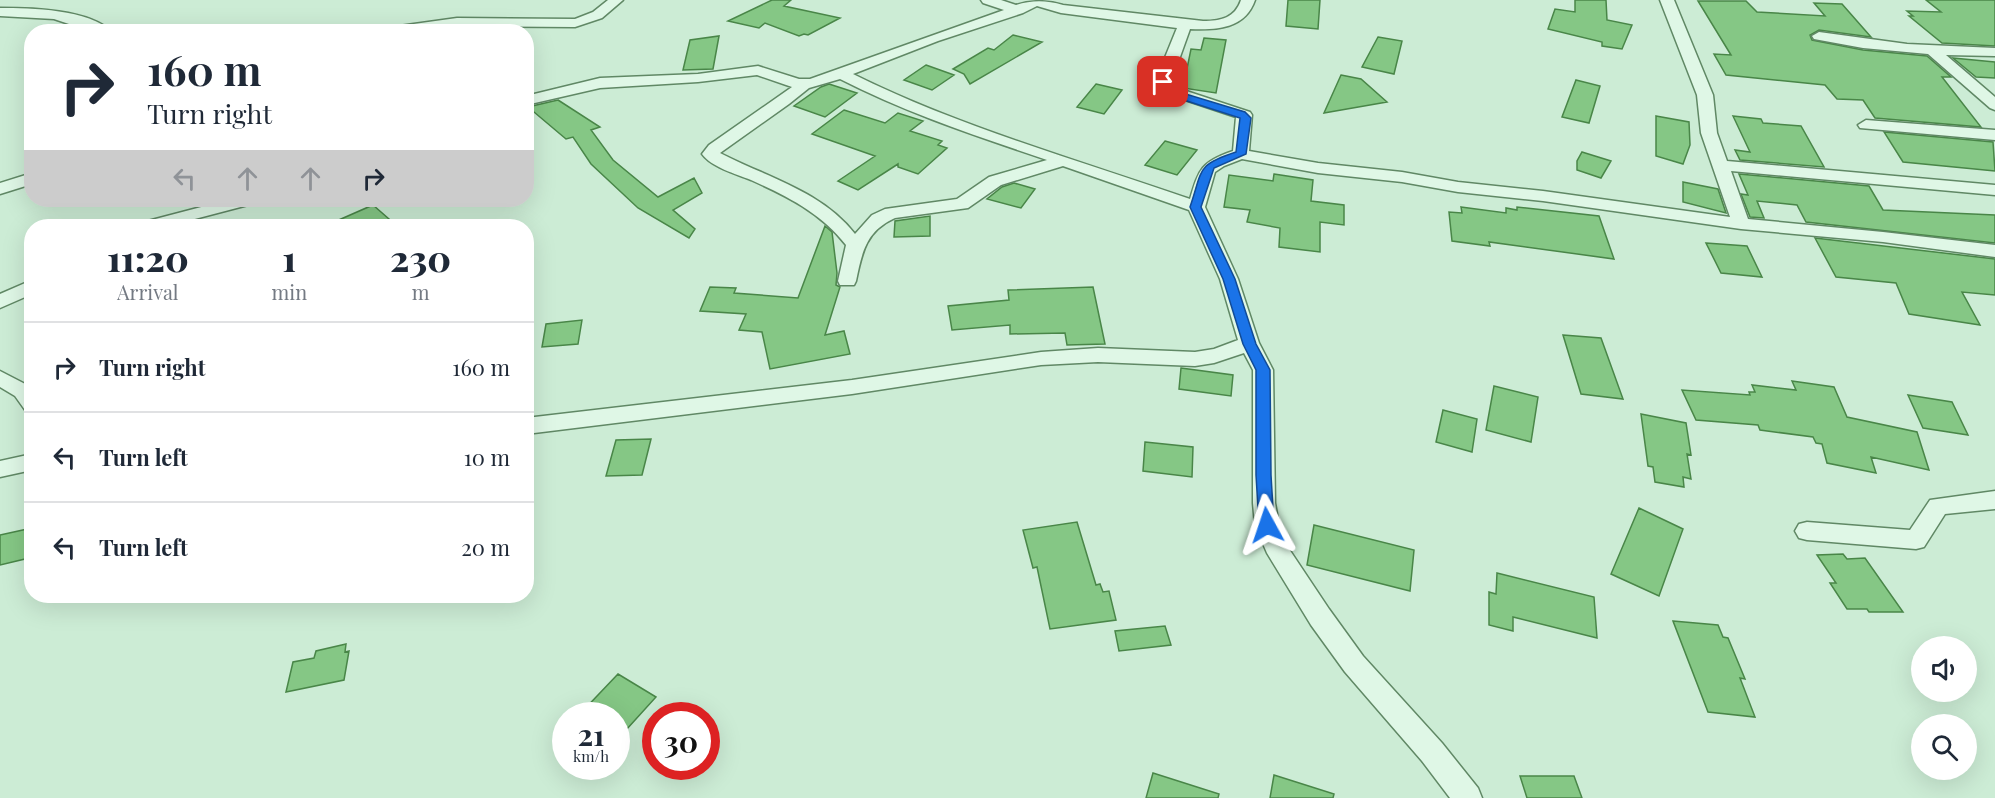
<!DOCTYPE html>
<html lang="en">
<head>
<meta charset="utf-8">
<style>
	:root { --surface:#fff; --page:#f6f6f7; --text:#1f2937; --muted:#747a83; --line:#e0e1e3 }
	body { margin:0; font-family:"Playfair Display",serif; background:var(--page); color:var(--text); height:100vh; display:flex; flex-direction:column; font-size:22px; white-space:nowrap }
	* { box-sizing:border-box; margin:0 }
	p { font-size:20px; color:var(--muted) }
	.icon { flex:none; width:33px; height:33px; fill:none; stroke:currentColor; stroke-width:2; stroke-linecap:round; stroke-linejoin:round }
	.map { position:relative; flex:1; overflow:hidden }
	.panel { position:absolute; left:24px; top:219px; width:510px; height:384px; display:flex; flex-direction:column; background:var(--surface); border-radius:24px; box-shadow:0 6px 24px #0002 }
	.panel>* { flex:none }
	.top-card { position:absolute; left:24px; top:24px; width:510px; height:183px; border-radius:24px; box-shadow:0 6px 24px #0002; background:#fff; color:var(--text); overflow:hidden }
	.controls { position:absolute; left:1911px; top:636px; display:grid; gap:12px }
	.controls a { display:grid; place-items:center; width:66px; height:66px; border-radius:50%; background:var(--surface); box-shadow:0 6px 24px #0002; font-size:30px }
	.speed { position:absolute; left:552px; top:702px; display:flex; gap:12px; font-size:30px; font-weight:700; text-align:center }
	.speed>* { display:grid; place-content:center; width:78px; height:78px; border-radius:50%; background:var(--surface); box-shadow:0 6px 24px #0002; line-height:1 }
	.speed small { font-size:15px; font-weight:400 }
	.speed .limit { border:9px solid #d22; background:#fff; color:#111 }
	.pin { position:absolute; display:grid; place-items:center; width:51px; height:51px; color:#fff; margin:-26px; border-radius:12px; box-shadow:0 3px 9px #0006 }
	.me { position:absolute; width:66px; margin:-33px; rotate:355deg; stroke-linejoin:round; filter:drop-shadow(0 0 4px #0008) }
	.turn { display:flex; align-items:center; gap:21px; height:126px; padding:0 24px; font-size:27px }
	.turn .icon { width:78px; height:78px; stroke-width:2.5 }
	.turn b { display:block; font-size:42px; line-height:51px }
	.lanes { display:flex; align-items:center; height:57px; padding:0 24px; background:#0003; justify-content:center; gap:30px; direction:ltr }
	.lanes .off { opacity:.35 }
	.eta { display:flex; justify-content:space-evenly; align-items:center; height:102px; text-align:center }
	.eta b { font-size:36px; font-weight:800; line-height:42px }
	ul { padding:0; list-style:none }
	li { display:flex; align-items:center; gap:18px; height:90px; padding:0 24px; border-top:2px solid var(--line) }
	li div { flex:1 }
	li b { display:block; font-size:22px }
	li em { font-style:normal }
	.map>svg:first-child { display:block }
</style>
</head>
<body>
<div class="map">
<svg width="1995" height="798" viewBox="0 0 1995 798">
	<rect width="100%" height="100%" fill="#ccecd5"/>
	<!-- building -->
	<path fill="#85c785" stroke="#498648" stroke-width="1.5" d="M772,0H791L784,6L840,18L808,35L804,34L799,36L765,23L759,28L728,21Z
		M1288,0H1320L1318,29L1286,26Z
		M1575,0H1606L1607,20L1632,25L1622,49L1602,46V42L1548,29L1555,9L1575,12Z
		M1926,0H1995V46L1942,43L1909,16H1913L1907,11L1941,12Z
		M1698,1H1746L1757,12L1825,16L1814,3L1842,4L1871,37L1819,30L1810,35L1812,40L1863,50L1927,56L1951,77H1942L1981,127L1875,118L1863,100L1837,99L1825,85L1726,75L1714,54L1731,55Z
		M1013,35L1042,42L970,84L964,74L953,69L988,48L994,50Z
		M719,36L713,69L683,70L690,40Z
		M1378,37L1402,41L1394,74L1362,67Z
		M1204,38L1226,40L1216,93L1183,88L1191,49L1201,50Z
		M1953,58L1995,62V78L1976,77Z
		M926,65L954,75L932,90L904,80Z
		M1341,75L1361,79L1387,102L1324,113Z
		M1576,80L1600,86L1589,123L1562,117Z
		M829,84L857,93L825,117L794,106L821,87Z
		M1096,84L1122,90L1104,114L1077,107Z
		M558,100L600,127L591,130L613,160L658,197L694,178L702,193L673,210L695,229L689,238L638,208L591,164L573,137L566,139L528,107Z
		M844,110L885,123L898,113L923,121L910,131L942,141L938,145L947,148L918,174L898,167V164L858,190L838,181L875,156L812,134Z
		M1656,116L1689,122L1690,145L1683,164L1656,156Z
		M1733,116L1761,119L1763,123L1801,126L1824,167L1740,160L1735,150L1750,152Z
		M1884,132L1993,142L1995,171L1903,162Z
		M1165,141L1197,150L1177,175L1145,165Z
		M1582,152L1611,161L1601,178L1577,170V161Z
		M1274,174L1313,180L1311,201L1344,205V225L1320,222V252L1279,247L1280,228L1247,222L1250,210L1224,207L1229,175L1273,181Z
		M1739,174L1869,186L1883,210L1995,215V243L1806,222L1797,205L1757,201L1764,218L1750,217L1741,194L1748,195Z
		M1683,182L1718,189L1726,213L1683,202Z
		M1014,183L1035,189L1021,208L987,199L1002,187Z
		M373,205L397,226H325Z
		M1461,207L1506,213V208L1517,210V207L1599,216L1614,259L1489,242L1490,246L1452,241L1449,212L1462,213Z
		M930,216V236L894,237L895,221Z
		M825,226L832,232L837,273L836,285L840,287L825,335L844,331L850,354L770,369L762,332L739,330L746,314L700,311L710,287L736,288L734,293L798,298Z
		M1815,238L1995,259V295L1962,292L1980,325L1909,314L1896,283L1836,277Z
		M1706,243L1747,246L1762,277L1721,273Z
		M1093,287L1105,344L1067,345L1065,333L1010,334V325L952,330L948,306L1009,300L1008,290Z
		M582,320L578,344L542,347L546,324Z
		M1563,335L1601,338L1623,399L1581,394Z
		M1181,368L1233,375L1231,396L1179,389Z
		M1792,381L1834,387L1847,417L1917,432L1929,470L1871,457L1876,473L1827,463L1822,444L1816,443L1813,437L1760,430L1758,425L1696,420L1682,390L1750,395L1749,392H1755L1752,385L1796,390Z
		M1494,386L1538,397L1531,442L1486,430Z
		M1908,395L1952,402L1968,435L1923,428Z
		M1443,410L1477,419L1472,452L1436,442Z
		M1641,414L1686,423L1691,455L1687,454L1691,479L1683,477L1684,487L1655,482L1653,467L1648,466Z
		M651,439L642,475L606,476L616,440Z
		M1145,442L1193,447L1192,477L1143,471Z
		M1639,508L1683,529L1659,596L1611,574Z
		M1077,522L1096,585L1100,584L1103,592L1109,591L1116,620L1050,629L1037,567L1033,568L1023,530Z
		M1314,525L1414,550L1410,591L1307,565Z
		M32,528V551L29,558L0,565V535Z
		M1843,554L1847,559L1865,558L1903,612H1869L1867,609H1847L1830,583H1836L1817,555Z
		M1497,573L1594,597L1597,638L1513,617V631L1489,625V592L1496,594Z
		M1673,621L1718,625L1723,637L1728,638L1745,679L1740,678L1755,717L1708,712Z
		M1165,626L1171,645L1119,651L1115,631Z
		M346,644L345,652L349,651L344,680L286,692L293,662L314,658L316,651Z
		M618,674L656,697L616,741V716H578Z
		M1153,773L1219,794L1218,798H1146Z
		M1274,775L1334,794L1333,798H1270Z
		M1520,776H1574L1582,798H1527Z"/>
	<g fill="none" stroke-linecap="round" stroke-linejoin="round">
		<defs>
			<path id="street" d="M608,0H623L602,18L575,27L457,26L419,32H378L385,28L457,18L575,19L593,12Z
				M981,0H1001L1016,5C1032,0 1046,0 1063,5L1203,21C1221,21 1235,18 1241,0H1255C1245,29 1217,30 1190,29L1171,82V86L1250,112L1252,115L1249,151L1318,163L1402,172L1458,182L1543,191L1730,217L1701,133L1697,95L1660,0H1674L1713,95L1717,133L1727,161L1995,185V195L1731,171L1748,219L1883,232L1995,245V257L1883,242L1741,229L1543,201L1458,192L1402,182L1318,173L1242,159L1224,166L1215,172L1205,207L1238,279L1259,343L1273,370L1275,503L1279,525L1289,549L1329,609L1363,656L1442,743L1478,788L1482,798H1450L1422,761L1345,672L1311,625L1267,553L1255,525L1253,503V370L1244,353L1214,363L1195,366L1098,362L1041,365L852,394L526,434V418L852,380L1041,352L1098,348L1195,352L1214,349L1238,340L1220,279L1189,210L1063,166L1001,185L968,208L895,218C866,231 862,252 856,281L854,285H840L838,281L846,245C821,213 787,196 751,180C736,174 711,167 702,154L709,145L792,87L757,75L698,82L600,88L526,105V96L600,78L698,74L758,66L799,79H810L1004,10L983,3ZM1037,6L1061,13L1177,28L1155,82L1158,91L1236,117L1233,151C1201,162 1199,169 1190,199C1080,161 957,126 853,74L938,41L1023,13ZM840,79C906,113 977,136 1047,160L989,177L957,199L885,209L872,215L855,234C822,191 766,177 720,153L789,104L809,88Z
				M0,8C31,8 89,9 112,32H93L54,19L0,16Z
				M1819,32L1907,44L1995,48V56L1946,55L1995,97V110L1990,108L1928,54L1863,48L1814,39L1812,36Z
				M1866,120L1995,130V140L1860,128L1858,125Z
				M32,173V184L0,194V183Z
				M228,200H255L252,204L168,226H141L144,222Z
				M32,280V294L0,308V294Z
				M0,371L29,386L32,389V412L25,410L15,396L0,387Z
				M32,454V470L0,477V461Z
				M1995,491V509L1945,514L1924,547L1916,549L1807,540L1799,538L1795,531L1799,524L1807,522L1910,530L1930,500Z"/>
		</defs>
		<!-- street casing -->
		<use href="#street" stroke="#608865" stroke-width="3"/>
		<!-- street -->
		<use href="#street" fill="#dff7e6" fill-rule="evenodd"/>
	</g>
	<!-- route -->
	<path fill="#1a73e8" stroke="#114b97" stroke-width="1.5" d="M1160,80H1167L1169,89L1245,112L1251,118L1246,154L1214,168L1201,207L1235,279L1256,344L1270,370L1271,475L1274,525L1272,529H1262L1259,525L1256,475V370L1243,344L1223,279L1190,207C1203,169 1196,165 1236,152L1240,118L1162,93L1158,88Z"/>
</svg>
<div class="controls">
<a><svg class="icon" aria-label="sound" viewBox="0 0 24 24"><path d="M4 9h4l5-4v14l-5-4H4zM17 9q2 3 0 6"/></svg></a>
<a><svg class="icon" aria-label="search" viewBox="0 0 24 24"><circle cx="10" cy="10" r="6"/><path d="M15 15l6 6"/></svg></a>
</div>
<div class="speed"><div>21<small>km/h</small></div><div class="limit">30</div></div>
<div class="pin" style="left:1163px;top:82px;background:#d93025"><svg class="icon" aria-label="arrive" viewBox="0 0 24 24"><path d="M6 21V4h12l-3 4 3 4H6"/></svg></div>
<svg class="me" style="left:1267px;top:525px" viewBox="-20 -20 40 40"><path d="M0-17L14 15 0 8-14 15z" fill="#1a73e8" stroke="#fff" stroke-width="4"/></svg>
<div class="top-card">
<div class="turn"><svg class="icon" aria-label="right" viewBox="0 0 24 24"><path d="M7 20v-9h11M14 6l5 5-5 5"/></svg><div><b>160 m</b>Turn right</div></div>
<div class="lanes"><svg class="icon off" aria-label="left" viewBox="0 0 24 24"><path d="M17 20v-9H6M10 6l-5 5 5 5"/></svg><svg class="icon off" aria-label="ahead" viewBox="0 0 24 24"><path d="M12 20V5M6 11l6-6 6 6"/></svg><svg class="icon off" aria-label="ahead" viewBox="0 0 24 24"><path d="M12 20V5M6 11l6-6 6 6"/></svg><svg class="icon" aria-label="right" viewBox="0 0 24 24"><path d="M7 20v-9h11M14 6l5 5-5 5"/></svg></div>
</div>
<section class="panel">
<div class="eta">
<div><b>11:20</b><p>Arrival</p></div>
<div><b>1</b><p>min</p></div>
<div><b>230</b><p>m</p></div>
</div>
<ul>
<li><svg class="icon" aria-label="right" viewBox="0 0 24 24"><path d="M7 20v-9h11M14 6l5 5-5 5"/></svg><div><b>Turn right</b></div><em>160 m</em></li>
<li><svg class="icon" aria-label="left" viewBox="0 0 24 24"><path d="M17 20v-9H6M10 6l-5 5 5 5"/></svg><div><b>Turn left</b></div><em>10 m</em></li>
<li><svg class="icon" aria-label="left" viewBox="0 0 24 24"><path d="M17 20v-9H6M10 6l-5 5 5 5"/></svg><div><b>Turn left</b></div><em>20 m</em></li>
</ul>
</section>
</div>
</body>
</html>
